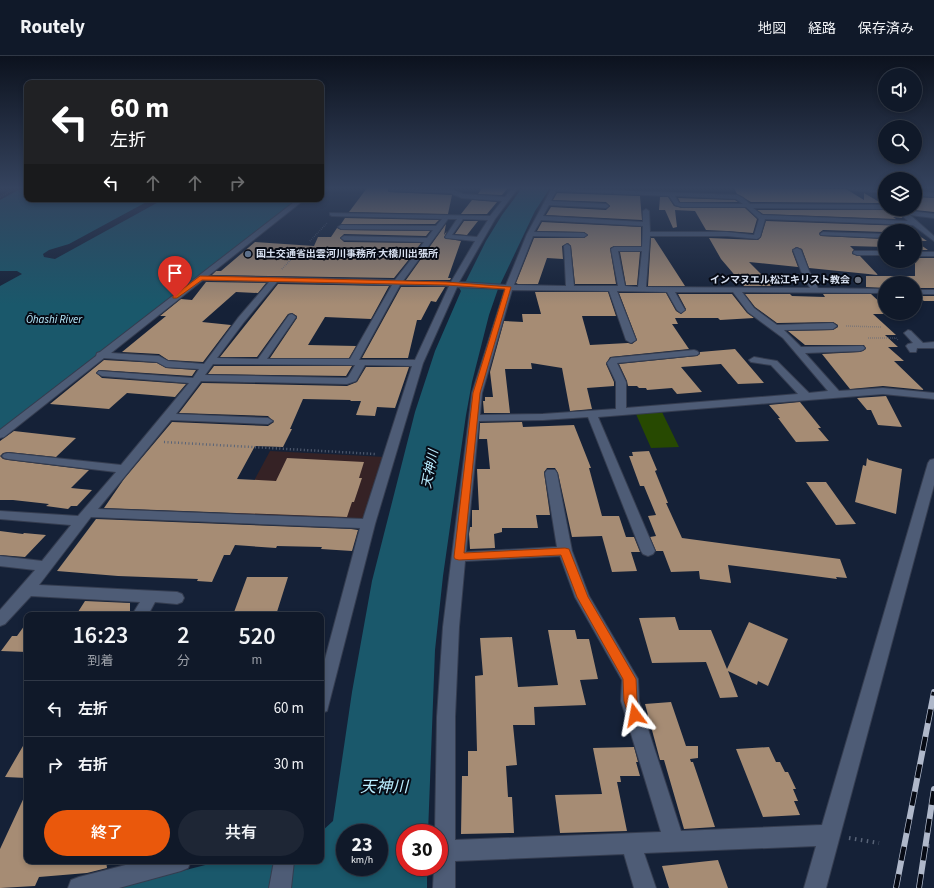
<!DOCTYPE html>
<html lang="ja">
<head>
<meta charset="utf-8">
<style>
	:root { --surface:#101929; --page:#1e2635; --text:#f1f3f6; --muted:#9ca0a8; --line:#303846; --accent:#ea580c }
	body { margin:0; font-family:"Source Sans 3","Noto Sans JP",sans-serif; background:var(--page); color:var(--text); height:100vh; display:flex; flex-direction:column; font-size:15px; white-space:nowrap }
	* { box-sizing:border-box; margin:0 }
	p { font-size:13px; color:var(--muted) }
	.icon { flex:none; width:22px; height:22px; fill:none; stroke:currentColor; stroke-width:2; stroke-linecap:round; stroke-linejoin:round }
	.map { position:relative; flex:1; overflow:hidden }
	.details { position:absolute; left:24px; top:556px; width:300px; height:252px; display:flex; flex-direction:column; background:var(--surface); border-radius:8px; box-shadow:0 2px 6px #0003,0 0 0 1px var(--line) }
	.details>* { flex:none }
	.guide { position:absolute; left:24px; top:24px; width:300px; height:122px; border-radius:8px; box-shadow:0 2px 6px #0003,0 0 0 1px var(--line); background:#202124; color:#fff; overflow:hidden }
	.buttons { position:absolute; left:878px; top:12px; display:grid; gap:8px }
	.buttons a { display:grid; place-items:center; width:44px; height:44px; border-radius:50%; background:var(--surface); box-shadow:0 2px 6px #0003,0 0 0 1px var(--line); font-size:20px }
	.speed { position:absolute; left:336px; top:768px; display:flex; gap:8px; font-size:20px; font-weight:700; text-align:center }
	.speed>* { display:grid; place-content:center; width:52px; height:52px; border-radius:50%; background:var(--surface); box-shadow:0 2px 6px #0003,0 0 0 1px var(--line); line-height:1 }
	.speed small { font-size:10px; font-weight:400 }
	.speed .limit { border:6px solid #d22; background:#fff; color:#111 }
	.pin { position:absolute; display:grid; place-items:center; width:34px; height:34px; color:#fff; margin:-41px -17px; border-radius:50% 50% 50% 0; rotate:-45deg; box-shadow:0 0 4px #0007 }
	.pin .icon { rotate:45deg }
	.me { position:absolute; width:44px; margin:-22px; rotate:347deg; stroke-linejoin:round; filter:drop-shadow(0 0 3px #0008) }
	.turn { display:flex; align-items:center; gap:14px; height:84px; padding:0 20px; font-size:18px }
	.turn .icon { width:52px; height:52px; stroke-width:2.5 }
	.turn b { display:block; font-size:28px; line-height:34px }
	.lanes { display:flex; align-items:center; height:38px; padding:0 20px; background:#0003; justify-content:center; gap:20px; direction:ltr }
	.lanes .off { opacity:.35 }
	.eta { display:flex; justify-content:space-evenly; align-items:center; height:68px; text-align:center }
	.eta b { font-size:24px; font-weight:600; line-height:28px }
	.action { display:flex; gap:8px; margin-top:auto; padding:8px 20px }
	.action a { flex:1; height:46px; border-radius:24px; background:var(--accent); color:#fff; font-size:16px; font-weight:600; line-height:46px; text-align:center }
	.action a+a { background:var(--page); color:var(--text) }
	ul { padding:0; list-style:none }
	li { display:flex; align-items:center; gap:12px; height:56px; padding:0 20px; border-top:1px solid var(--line) }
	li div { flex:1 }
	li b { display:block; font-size:15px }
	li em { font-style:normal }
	header { display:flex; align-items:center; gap:24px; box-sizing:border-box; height:56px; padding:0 20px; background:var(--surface); border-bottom:1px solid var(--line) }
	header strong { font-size:19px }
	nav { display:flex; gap:22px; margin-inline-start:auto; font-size:14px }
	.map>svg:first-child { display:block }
</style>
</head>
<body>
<header>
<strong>Routely</strong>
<nav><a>地図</a><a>経路</a><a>保存済み</a></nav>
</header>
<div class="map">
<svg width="934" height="832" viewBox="0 0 934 832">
	<rect width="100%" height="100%" fill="#152137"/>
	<!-- commercial -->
	<path fill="#352225" d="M270,395L385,401L365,465L236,458Z"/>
	<!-- green -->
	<path fill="#274901" d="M662,356L679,391L651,392L636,358Z"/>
	<!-- water -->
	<path fill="#1a586b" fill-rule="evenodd" d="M22,132H27V143H152L69,188L49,194L43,198L44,201L55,203L164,143H297L0,374V230L22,218L17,215H0V144Z
		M522,132H550L535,155L498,233L489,259L472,326L466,359L443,520L435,594L428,777H405V811H427V832H115L221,805H321V776L333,765L352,636L372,525L415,356L435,295L461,235L458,230L466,225L486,185L502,159ZM345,777H379V811H345Z"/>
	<!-- building -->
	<path fill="#a68c74" d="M367,132H388L389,136L452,139L448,158L349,156Z
		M482,132H508L502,139L478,138Z
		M734,132L846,133L864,144V137L881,147L751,146L737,138Z
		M557,137L640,140L642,164L546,159L551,151L606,154L610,150L606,146L553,144Z
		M660,141H668L674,150L682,152H745L757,163L753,177L727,175L706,174L695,155L675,154L677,171L673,172L665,154H659Z
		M915,141L934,142V156L915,154Z
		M678,142L735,144L738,146H680Z
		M472,144L497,146L487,158H461Z
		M886,153H890L903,162L893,161L896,163L763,158L757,154H885Z
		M345,162L439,164L435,168H341Z
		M464,165H478L467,179L455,178Z
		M766,165L906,170L912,175H885V176L823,174L819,177L821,180L885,183V191L850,190L854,194L852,196V198L860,200L878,219L809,212L802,193L796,191L792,195L798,211L749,206L773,230H744L721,203L709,182L758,184L761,181Z
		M542,166L641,171V190H614L610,192L616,228H575L571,190L568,187L562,190L563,203L547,202L538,228H518L516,227L534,182H584L588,179L584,176L537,175Z
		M446,168L444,179L447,175L444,182L461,185L448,222H451L450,224H406Z
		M337,172L341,174L430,175L426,180L344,178L340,182L344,186L421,187L415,195L308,192L303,195L308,200L410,202L394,222L212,219L216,215H221L255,186L314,190L318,181H331Z
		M915,177L927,185H915L928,194H915Z
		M651,182H654L685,230H648Z
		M620,196H640L637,229H626Z
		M915,202H934V232H915V227H885V232L866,231V220H915Z
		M206,226L266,227L258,237L236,236L202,266L231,269L203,306L168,304L159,298L122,296L166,260H160L181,243L192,244Z
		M278,228L389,230L371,263L325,261L308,289L356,290L349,302H270L297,262V260L292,257L288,258L257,301H220Z
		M401,231H445L436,246L431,245L421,264H417L408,302H362Z
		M535,236H608L616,260H582L590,289L628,287L632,288L637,284L619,237H666L676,255L681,258L686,253L678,238H732L747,257L754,262L720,264L718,262H675L678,268H672L689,293L610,301L606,308L614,326V330L587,332L592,353L570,355L562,312L531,307L532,313H505L510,357H484L483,345H485V341H493L490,316L504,265L523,266L522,258H541Z
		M745,238H790L792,240L825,241L823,238H871L885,251V257L893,258H873L896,279H885L898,291H888L904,305H894L924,334L883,330L850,333L822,298L860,296L866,293L864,289H805L788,275L833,274L838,271V269L833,266L777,267L755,251Z
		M917,240H934V245H924Z
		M735,293L764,327L738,328L721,308L681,311L702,336L677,338L672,332L647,334L646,332H639L637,330H628L627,325L619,308L697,300L700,298V296Z
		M104,304L157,307L166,312L196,314L192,320L99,314L96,317L102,322L186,328L175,341L127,337L109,353L50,348Z
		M214,310H352L346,320L208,318Z
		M366,311H409L395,352L377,351L375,360L356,359L361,345H350L351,344L303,343L290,373H292L283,391L255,390L237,423L276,425L287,402L364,406L359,422H362L354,446H352L347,461L104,452L124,423L172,366L268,370L274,366L268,360L179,357L202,327L347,330L357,326Z
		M886,340L902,371L878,369L871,354H867L857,342Z
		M800,346L821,372H818L829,385L796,386L778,362H780L769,349Z
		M522,366L523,371L574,369L591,412H589L602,460H619L626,481H634L640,496H631L637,515L612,516L602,480L572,481L558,417L555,412H547L544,416L550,459H536L538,472H502V476L494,478L495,492L470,493L469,478L470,471H472V454H479L477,413H490L487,383H479L480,367Z
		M14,375L76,382L56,401L8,396L3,397L0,400L3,403L8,404L89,414L71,432L92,434L77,450H71L68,453L46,450L49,448L13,444H0V385Z
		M649,395L657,414L655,415L668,447H666L682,482L840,503L847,522L836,521L837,523L728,509L731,527L700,523L699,515L671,516L663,495H656L650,481L656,480L648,460L656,459L644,430H640L629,400H633L632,396Z
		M867,402L869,404L902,413L896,458L855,446L863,409L866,410Z
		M806,426H826L856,468L836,469Z
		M96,463L351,473L358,474L352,495L321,493L322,491L277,490L276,492L235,489L230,499H224L212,526L197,525L198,523L118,520L57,515Z
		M0,475L23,478L24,477L46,479L25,501L0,499Z
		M247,521H288L276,559H233Z
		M85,545L130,547V559H76Z
		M675,561L679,574H711L727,613L749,566L788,583L768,630L758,625L757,629L728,615L738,641L720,642L706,606L652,607L639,562Z
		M27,566V596L1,595L12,580H17Z
		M548,574H575L577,583H589L598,623L580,624L586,649L534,651L535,669H513L517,709L506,710L508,741H512L514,777L461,778L462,720H468V695H477L475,620L483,619L480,582L512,581L518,631L558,629Z
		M671,646L686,690H698V702L690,703L691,706H693L715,771L684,773L664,704H660L645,648Z
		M27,683V722L5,721Z
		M634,691L638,706H636L640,720H620L621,726H617L627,775L560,777L555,739L602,738L593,692Z
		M769,691L776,706H780L785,716H788L796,733H793L798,745H794L800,759L763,761L736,693Z
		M27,735V805H106L107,812L87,817L39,821L35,830L0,832V793Z
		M718,804L728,832H669L662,810Z"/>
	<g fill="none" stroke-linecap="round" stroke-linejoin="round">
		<defs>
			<path id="minor" d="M391,132L451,133L463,138L505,141L512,132H518L495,163L459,226L506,229L527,178L552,132L737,139L743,142L750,148L885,149V153L753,152L762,159L908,165L895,153L934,158V162L910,159L934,180V185L913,169L765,163L760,181L757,183L727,180H650L646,231L810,232L801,215L793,194L797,192L801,194L809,215L818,232L885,233V237L742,236L754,252L777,269L833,267L837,270L833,273L784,274L801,291L863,290L865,292L863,294L860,295L805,297L839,335L883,332L934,337V343L883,338L598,361L655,495L653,498L648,500L643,498L641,495L588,361L543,364L479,365L466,496L557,491L545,417L547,414H555L557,417L572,495L589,540L638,623L639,645L681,775L822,769L928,407L930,404L934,403V429L826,832H804L816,790L644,797L656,832H634L624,798L455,805V832H433L434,811H439V777H435L437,661L443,571L469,362L472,337L505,233L457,231L423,307L375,468L327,655L321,657V618L360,472L91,461L39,529L177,536L182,538L184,542L182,546L177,548L155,546L148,559H132L140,546L31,540L5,568L0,570V554L35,514L0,510V500L42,505L71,469L0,463V455L78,460L116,416L8,403L4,402L2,400L4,398L8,397L121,409L189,327L102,320L97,317L99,315L193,322L199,313L166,311L157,306L104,302L4,381L0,382V374L96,300L97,297L100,296L298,143H305L208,220L395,224L413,201L308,198L304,196L308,194L416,197L424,186L344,184L341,182L344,180L427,182L433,174L341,173L338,171L341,169L436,170L442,163L332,160L330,159V157L490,160L502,145L462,142L450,137L389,135V133ZM556,135L669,140L675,149L682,151H746L759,163L754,179L727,176H650L649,155L646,153L643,155V166L543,160L549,149L606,152L609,150L606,148L551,145ZM675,140L736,143L743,148L682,147H679ZM448,163H457L445,181L446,182L475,185L451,226L403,225ZM463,163L488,164L477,181L452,179ZM541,164L643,170L642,191H614L611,193L618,230H574L570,190L567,188L564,190L566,230L514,229L533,180L584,181L587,179L584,177L534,176ZM618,195H642L638,231L625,230ZM203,224L269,226L238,262L204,308L168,305L159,300L111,297ZM277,226L392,229L350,303H267L296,261L292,258L289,259L258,303L217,302L244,266ZM400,229L449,230L415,304H359ZM512,234L609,235L626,284L631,287L636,284L617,235L667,236L677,254L681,257L685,254L675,236H733L748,256L783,282L828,335L809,337L777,305L754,301L749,304L751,306L771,309L798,338L626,352V326L617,307L697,299L699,297L697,295L694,294L611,302L607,307L616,326V353L543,358L480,359L482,337ZM213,308L355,309L348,321L346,322L205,319ZM365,309L412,310L363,463L98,453L171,364L268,368L273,365L268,362L176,358L201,325L347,328L356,325ZM560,500L575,541L622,624L621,645L661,776L455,784V661L459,571L465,505Z
				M847,132L885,133V137L850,134Z
				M915,135L934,137V141L915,139Z
				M823,176L885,178V182L821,179L820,178Z
				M854,195H885V199H857L853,197Z
				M915,196H934V200H915Z
				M915,234H934V238H915Z
				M908,274L911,275L923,287L934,286V292H917L916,296H910L906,290L908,288L913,287L904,277Z
				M141,805H191L188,812L181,815L119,832H68L71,824L79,821Z
				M274,805H294L291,832H269Z"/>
		</defs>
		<!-- minor casing -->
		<use href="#minor" stroke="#353d50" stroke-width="2"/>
		<!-- path-far2 -->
		<path stroke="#586377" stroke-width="1.5" stroke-dasharray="0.5 1.5" stroke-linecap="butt" d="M0,141L16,132
			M310,185L327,167
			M282,213L296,198
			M846,270L881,271
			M868,282H896L898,284"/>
		<!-- path-far1 -->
		<path stroke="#586377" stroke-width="2.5" stroke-dasharray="1 2.5" stroke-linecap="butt" d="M164,386L375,398"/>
		<!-- path -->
		<path stroke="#586377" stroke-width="4" stroke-dasharray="1.5 4.5" stroke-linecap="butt" d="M849,782L879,787
			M928,790H934"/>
		<!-- minor -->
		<use href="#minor" fill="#4e5c76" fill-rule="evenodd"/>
		<defs>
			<path id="rail" d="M896,832L934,636
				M919,832L934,733"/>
		</defs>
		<!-- rail casing -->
		<use href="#rail" stroke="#afb8ca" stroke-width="6"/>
		<!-- rail -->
		<use href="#rail" stroke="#060a14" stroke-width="4.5" stroke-dasharray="14" stroke-linecap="butt"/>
	</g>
	<!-- sky -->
	<linearGradient id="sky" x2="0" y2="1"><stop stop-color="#0c121e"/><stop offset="0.53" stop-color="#35435e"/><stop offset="1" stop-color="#35435e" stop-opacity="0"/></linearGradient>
	<rect width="934" height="249" fill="url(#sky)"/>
	<!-- route -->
	<path fill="#ea580c" stroke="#983908" d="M200,220L446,226L511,231L480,337L464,497L565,492L569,493L588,541L636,623L637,645L641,659L639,663L635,665L630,663L624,645L623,623L577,541L561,499L459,504L455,503L454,501L473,337L505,233L446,229L202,224L177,242H173V240Z"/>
	<!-- markers -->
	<circle fill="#5c6f8a" stroke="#060a14" stroke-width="1.5" cx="248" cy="198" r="4"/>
	<circle fill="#6b7280" stroke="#060a14" stroke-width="1.5" cx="858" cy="224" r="4"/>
	<g text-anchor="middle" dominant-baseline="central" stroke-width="4" stroke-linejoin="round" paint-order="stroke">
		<!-- far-poi labels -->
		<g font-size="10" font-weight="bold" fill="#d7e0f0" stroke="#060a14" text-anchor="start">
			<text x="256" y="198">国土交通省出雲河川事務所 大橋川出張所</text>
			<text x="850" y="224" text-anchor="end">インマヌエル松江キリスト教会</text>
		</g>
		<!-- far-water labels -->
		<g font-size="11" font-style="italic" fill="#baedff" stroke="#060a14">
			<text x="54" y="263">Ōhashi River</text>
		</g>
		<!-- water labels -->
		<g font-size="13" font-style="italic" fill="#baedff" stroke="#060a14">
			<text transform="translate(430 413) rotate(-79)">天神川</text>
		</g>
		<!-- near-water labels -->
		<g font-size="16" font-style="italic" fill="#baedff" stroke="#060a14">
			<text x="384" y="731">天神川</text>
		</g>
	</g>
</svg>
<div class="buttons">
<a><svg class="icon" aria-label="sound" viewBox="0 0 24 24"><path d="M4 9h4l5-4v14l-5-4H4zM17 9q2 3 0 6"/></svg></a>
<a><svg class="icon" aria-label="search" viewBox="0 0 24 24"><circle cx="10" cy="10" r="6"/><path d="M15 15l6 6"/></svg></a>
<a><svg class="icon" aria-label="layers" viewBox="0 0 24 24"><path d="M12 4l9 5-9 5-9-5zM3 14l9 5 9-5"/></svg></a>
<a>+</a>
<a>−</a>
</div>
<div class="speed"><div>23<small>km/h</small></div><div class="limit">30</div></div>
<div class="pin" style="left:175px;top:241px;background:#d93025"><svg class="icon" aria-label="arrive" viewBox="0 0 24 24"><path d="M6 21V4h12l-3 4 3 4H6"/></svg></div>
<svg class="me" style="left:635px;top:659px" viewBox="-20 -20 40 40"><path d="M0-17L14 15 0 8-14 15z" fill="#ea580c" stroke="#fff" stroke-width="4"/></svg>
<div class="guide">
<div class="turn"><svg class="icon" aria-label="left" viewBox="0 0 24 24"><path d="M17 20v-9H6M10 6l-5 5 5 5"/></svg><div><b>60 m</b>左折</div></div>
<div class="lanes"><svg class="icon" aria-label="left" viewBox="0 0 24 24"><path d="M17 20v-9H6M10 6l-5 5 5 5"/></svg><svg class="icon off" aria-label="ahead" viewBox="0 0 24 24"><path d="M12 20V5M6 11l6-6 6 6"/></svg><svg class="icon off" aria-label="ahead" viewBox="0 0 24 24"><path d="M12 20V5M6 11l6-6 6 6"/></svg><svg class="icon off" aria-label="right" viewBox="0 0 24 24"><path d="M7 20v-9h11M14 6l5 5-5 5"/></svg></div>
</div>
<section class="details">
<div class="eta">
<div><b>16:23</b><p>到着</p></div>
<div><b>2</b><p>分</p></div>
<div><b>520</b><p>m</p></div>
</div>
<ul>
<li><svg class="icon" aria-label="left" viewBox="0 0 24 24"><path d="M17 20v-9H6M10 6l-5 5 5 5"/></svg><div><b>左折</b></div><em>60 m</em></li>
<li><svg class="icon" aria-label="right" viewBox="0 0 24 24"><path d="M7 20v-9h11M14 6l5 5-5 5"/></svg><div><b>右折</b></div><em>30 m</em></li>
</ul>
<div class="action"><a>終了</a><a>共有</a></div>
</section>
</div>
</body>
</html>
